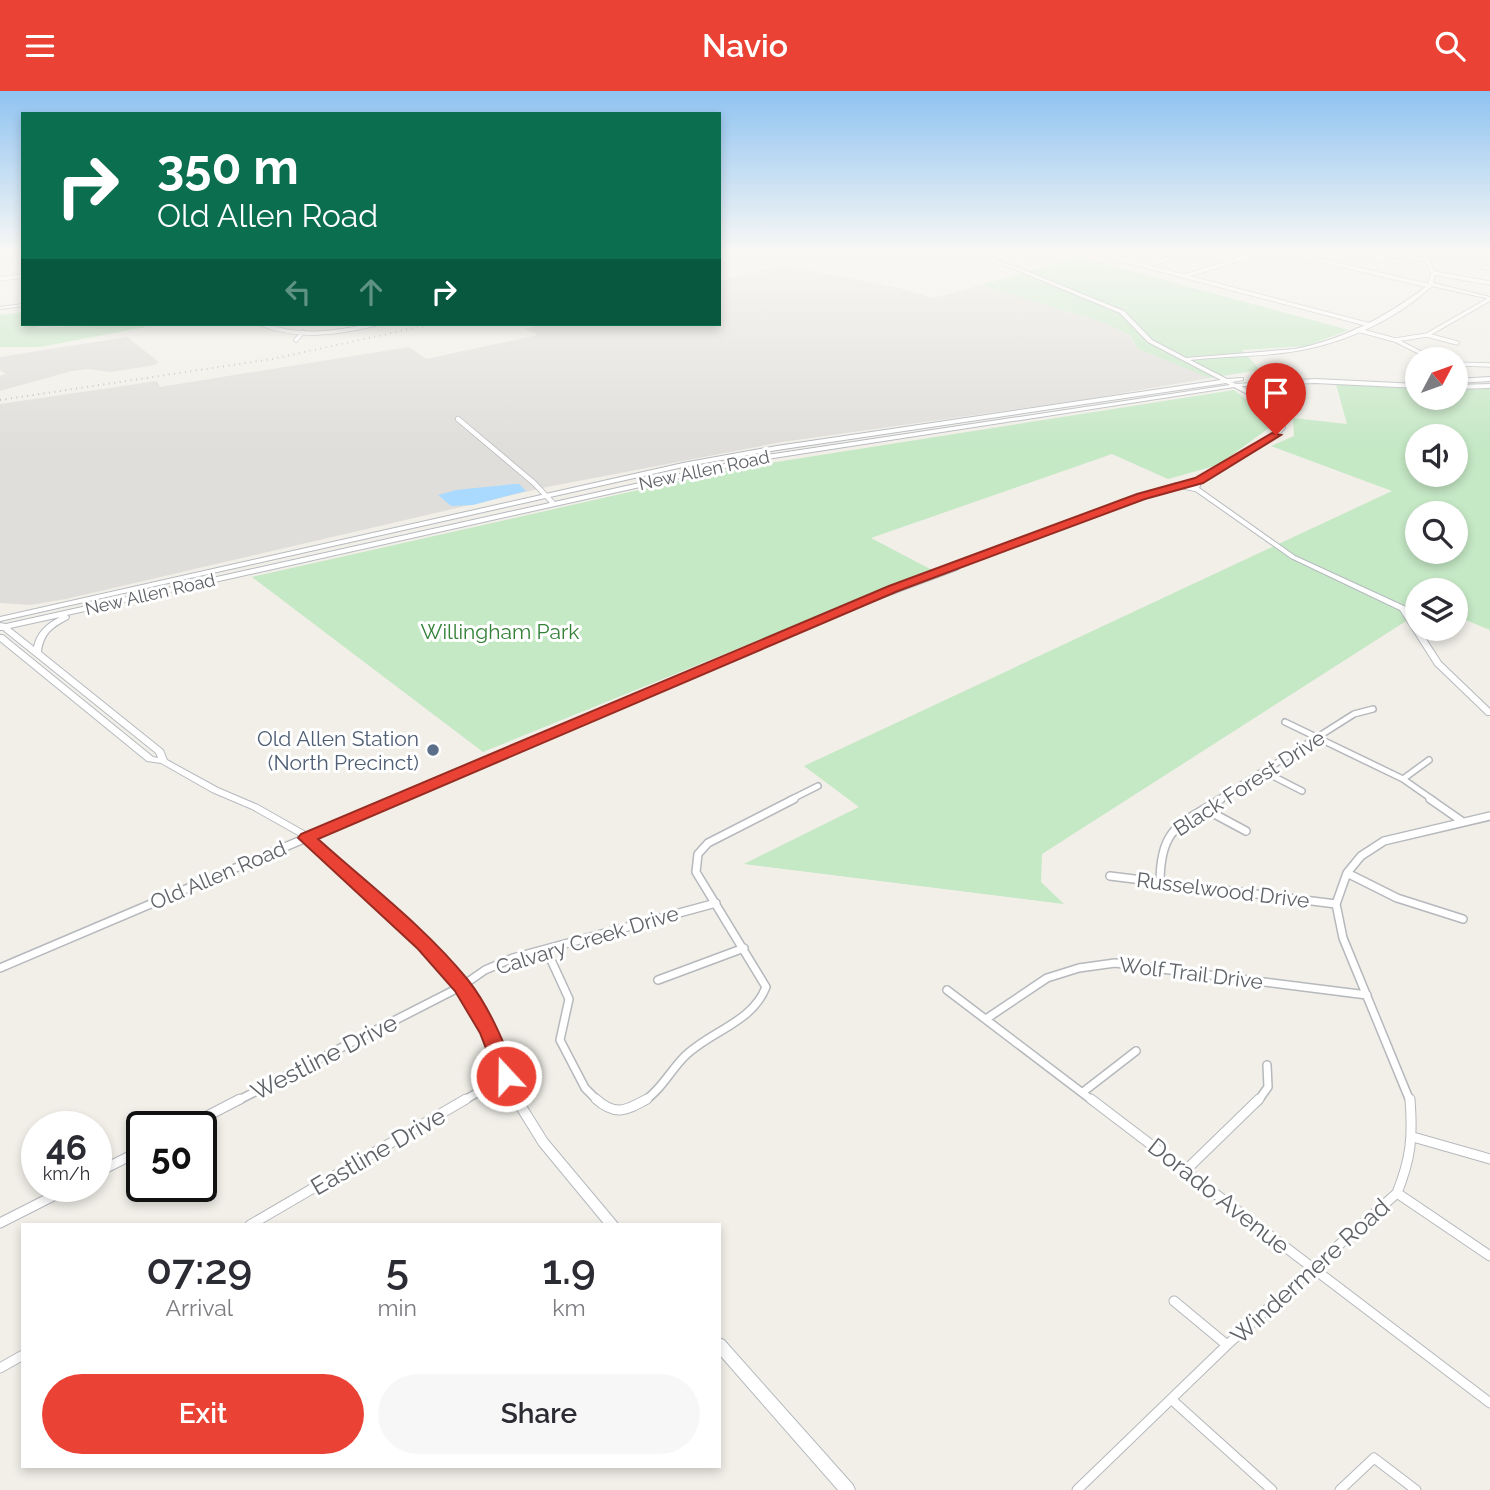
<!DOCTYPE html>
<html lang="en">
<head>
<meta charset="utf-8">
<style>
	:root { --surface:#fff; --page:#f7f7f7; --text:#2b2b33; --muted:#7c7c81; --accent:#ea4335 }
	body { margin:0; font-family:Raleway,sans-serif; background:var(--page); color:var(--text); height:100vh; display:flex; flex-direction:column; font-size:26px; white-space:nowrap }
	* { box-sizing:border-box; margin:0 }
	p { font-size:23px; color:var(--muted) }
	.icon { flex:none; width:38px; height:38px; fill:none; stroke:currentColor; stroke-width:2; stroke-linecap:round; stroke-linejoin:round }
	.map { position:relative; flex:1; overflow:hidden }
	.sheet { position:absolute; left:21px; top:1132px; width:700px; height:245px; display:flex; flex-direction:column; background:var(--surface); border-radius:0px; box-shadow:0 4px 10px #0003 }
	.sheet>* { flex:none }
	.top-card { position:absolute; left:21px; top:21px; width:700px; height:214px; border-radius:0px; box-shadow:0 4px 10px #0003; background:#0b6e4f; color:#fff; overflow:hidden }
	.needle { width:46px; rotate:49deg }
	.controls { position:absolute; left:1405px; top:256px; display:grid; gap:14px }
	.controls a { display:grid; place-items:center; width:63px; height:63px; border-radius:50%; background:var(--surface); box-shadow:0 4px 10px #0003; font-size:35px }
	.speed { position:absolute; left:21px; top:1020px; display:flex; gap:14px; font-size:35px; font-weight:700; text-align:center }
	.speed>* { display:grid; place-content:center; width:91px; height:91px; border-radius:50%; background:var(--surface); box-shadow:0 4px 10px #0003; line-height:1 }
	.speed small { font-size:18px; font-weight:400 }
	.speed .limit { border:4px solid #111; border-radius:10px; background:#fff; color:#111 }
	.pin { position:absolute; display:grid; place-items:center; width:60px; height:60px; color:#fff; margin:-72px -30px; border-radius:50% 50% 50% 0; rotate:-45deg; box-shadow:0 0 7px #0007 }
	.pin .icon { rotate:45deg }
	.me { position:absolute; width:77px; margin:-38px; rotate:339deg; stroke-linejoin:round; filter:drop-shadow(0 0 5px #0008) }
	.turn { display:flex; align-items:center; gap:24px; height:147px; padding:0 21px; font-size:32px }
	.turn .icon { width:91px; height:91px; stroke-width:2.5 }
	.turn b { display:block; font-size:49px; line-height:60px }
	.lanes { display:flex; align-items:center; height:66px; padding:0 21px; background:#0003; justify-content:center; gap:35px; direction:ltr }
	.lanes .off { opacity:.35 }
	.eta { display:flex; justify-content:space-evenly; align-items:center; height:119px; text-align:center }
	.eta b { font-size:42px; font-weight:600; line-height:49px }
	.action { display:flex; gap:14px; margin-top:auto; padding:14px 21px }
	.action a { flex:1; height:80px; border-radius:42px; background:var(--accent); color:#fff; font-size:28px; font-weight:600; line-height:80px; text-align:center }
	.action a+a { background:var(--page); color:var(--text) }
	header { display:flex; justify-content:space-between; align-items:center; height:91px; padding:0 21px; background:var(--accent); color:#fff; font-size:32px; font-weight:600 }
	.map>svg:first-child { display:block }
</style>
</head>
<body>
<header><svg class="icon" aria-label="menu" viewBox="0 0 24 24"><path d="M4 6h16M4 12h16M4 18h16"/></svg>Navio<svg class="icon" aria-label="search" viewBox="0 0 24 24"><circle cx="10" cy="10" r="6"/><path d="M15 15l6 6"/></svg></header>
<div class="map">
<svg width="1490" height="1399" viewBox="0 0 1490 1399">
	<rect width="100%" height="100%" fill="#f1efe8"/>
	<!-- industrial -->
	<path fill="#e0deda" d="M782,174L898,197L934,207L981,194L1105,232L1130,244L1134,253L1210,287L1082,309L782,351L547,396L66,508L30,514L0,512V313L157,290L160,296L409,256L426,268L538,244L525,238L546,233H719V190Z
		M127,246L159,271L155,274L110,281L87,278L72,280L0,300V285L6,283L0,279V266Z"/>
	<!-- green -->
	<path fill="#c5e8c5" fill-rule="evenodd" d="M1079,166L1349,239L1306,255L1242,259L1260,279L1210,287L1138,258L1130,244L1105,232L981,194Z
		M23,221V233H50L34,237L140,233L146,236L40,256H0V224Z
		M1336,293L1417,298L1418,306H1456V299L1490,298V539L1456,525V499H1418L1417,523L1042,763L1041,791L1064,813L744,773L859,716L804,675L1392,400L1271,355L1294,345L1293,327L1347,333ZM1418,345H1456V383H1418ZM1418,422H1456V460H1418Z
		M1234,299L1268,325L1269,337L1218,374L1168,388L1112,363L871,447L932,479L483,661L252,486L732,378Z"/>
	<!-- water -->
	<path fill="#aadaff" d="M514,393H519L526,400L473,414L451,415L438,404L456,399Z"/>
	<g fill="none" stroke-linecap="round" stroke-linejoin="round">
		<defs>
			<path id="street-far4" d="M1217,159L1245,167
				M1276,159L1430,195
				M1107,165L1370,234
				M0,167L23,160
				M1376,167L1399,165L1427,169
				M1097,169L1129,159
				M1146,174L1179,165
				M1483,176L1490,177
				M1433,182L1490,192
				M1185,185L1269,159
				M0,188L23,185
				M261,233C299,248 338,242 376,233
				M1358,239L1395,249L1433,268
				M1427,244L1457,252
				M296,249L303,241
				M1395,249L1427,244L1490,208
				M1456,273L1490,274"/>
			<path id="street-far3" d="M458,328L534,392L553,412
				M951,477L1154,401L1176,394L1196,398"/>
			<path id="street-far2" d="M1285,631L1403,688L1433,709
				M1263,680L1302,700
				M1403,688L1429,669
				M394,709L841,519L956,476
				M790,709L818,695
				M1218,709L1354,623L1373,618"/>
			<path id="street-far1" d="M1430,708L1463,731
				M1205,718L1246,740
				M1347,782L1397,807L1463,828
				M1110,785L1336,813
				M1160,792C1160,737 1179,734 1221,708
				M546,858L569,908L560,949L585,997L598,1010
				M0,877L398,708
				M658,889L744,857
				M947,899L1093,1010
				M986,928L1047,887L1079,877L1115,872L1367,904
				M1083,1001L1136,960
				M237,1010L462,895L485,879L513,867L716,812
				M463,1010L506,985
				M644,1010C660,1000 671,979 684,966C710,940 752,932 766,896L696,781L698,763L708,752L794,708
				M1258,1010L1268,996L1267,974
				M1410,1010L1343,847L1336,813L1347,782L1361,765L1384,750L1490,725"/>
			<path id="street" d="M596,1008C616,1026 627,1019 647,1008
				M1091,1008L1490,1312
				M186,1036L240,1008
				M1413,1046L1490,1068
				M1186,1079L1259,1008
				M96,1082L142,1059
				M1397,1102L1490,1165
				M0,1132L71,1096
				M250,1134L466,1008
				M1174,1210L1227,1254
				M0,1277L23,1264
				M1171,1308L1272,1399
				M1077,1399L1227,1254L1397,1102C1411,1067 1413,1046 1410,1008
				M1340,1399L1374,1367L1416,1399"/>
			<path id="secondary" d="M719,159C746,159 773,163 799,163C814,163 829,159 845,159L800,165Z
				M955,159H963L1016,176L1124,220L1152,249L1186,267L1295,258C1345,248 1388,225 1428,194L1431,182L1424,166L1430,159H1435L1428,166L1435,182L1433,192L1490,206V208L1432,195C1392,232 1336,256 1282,262C1251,266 1221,265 1190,269L1227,288L1243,287V289L1232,291L1236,293L1315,288L1418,293V297L1315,292L1241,295L1259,305L1282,325L1285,337L1278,345L1202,390L1199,397L1295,465L1406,516L1418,535V537H1419L1441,571L1490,618V624H1487L1435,574L1400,519L1291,467L1194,399L1193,398L1197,388L1274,343L1279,337L1277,327L1255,307L1234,296L761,369L67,524L69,526L68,528C52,536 43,543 41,561L163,659L167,669L218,697L258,714L304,740L428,851L466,892L482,915L524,1011L547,1048L619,1134H605L539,1054L513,1012L473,919L458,898L420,855L298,744L252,718L212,701L161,672L147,670L0,550V544H3L153,666L158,667L156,662L3,539H0V532L6,533L761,365L1230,294L1226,292L777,359L683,376L0,530V526L683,372L777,355L1221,289L1148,251L1120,222L1014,178ZM60,526C47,533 37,541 34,556L10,537Z
				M23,213V215L0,218V216Z
				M1490,286V290L1456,292V288Z
				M1490,293V297L1456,298V294Z
				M719,1247L724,1249L853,1394L855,1399H838L719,1263Z"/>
		</defs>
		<!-- street-far4 casing -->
		<use href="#street-far4" stroke="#b5b8bc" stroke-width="5"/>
		<!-- street-far3 casing -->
		<use href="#street-far3" stroke="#b5b8bc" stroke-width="6"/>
		<!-- street-far2 casing -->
		<use href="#street-far2" stroke="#b5b8bc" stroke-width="8"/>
		<!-- street-far1 casing -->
		<use href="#street-far1" stroke="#b5b8bc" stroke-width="10"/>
		<!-- street casing -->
		<use href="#street" stroke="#b5b8bc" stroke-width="11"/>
		<!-- secondary casing -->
		<use href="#secondary" stroke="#b6babf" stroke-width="2"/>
		<!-- street-far4 -->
		<use href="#street-far4" stroke="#fff" stroke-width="3.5"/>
		<!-- street-far3 -->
		<use href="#street-far3" stroke="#fff" stroke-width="4.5"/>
		<!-- street-far2 -->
		<use href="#street-far2" stroke="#fff" stroke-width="5"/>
		<!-- street-far1 -->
		<use href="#street-far1" stroke="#fff" stroke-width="7"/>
		<!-- street -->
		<use href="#street" stroke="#fff" stroke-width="9"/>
		<!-- secondary -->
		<use href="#secondary" fill="#fff" fill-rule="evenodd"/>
		<!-- rail -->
		<path stroke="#b6b7b8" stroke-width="2" stroke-dasharray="1 4.5" stroke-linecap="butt" d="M0,309L272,268L433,233"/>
	</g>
	<!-- sky -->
	<linearGradient id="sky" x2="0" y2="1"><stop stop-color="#8fc3f1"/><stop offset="0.45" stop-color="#f9f8f5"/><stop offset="1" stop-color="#f9f8f5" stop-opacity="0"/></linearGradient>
	<rect width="1490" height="355" fill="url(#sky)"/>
	<!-- route -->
	<path fill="#ea4335" stroke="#982c22" stroke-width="2" d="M1272,342L1281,344L1203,392L1145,408L898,500L318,748C368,793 425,836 468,889C490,917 504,952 517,985L514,991L506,993L499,991L480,942L455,900L418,858L298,747L301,743L889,495L1137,403L1195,387Z"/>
	<!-- markers -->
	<circle fill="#5c6f8a" stroke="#fff" stroke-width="2.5" cx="433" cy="659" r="7"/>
	<g text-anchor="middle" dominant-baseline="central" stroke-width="6" stroke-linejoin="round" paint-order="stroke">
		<!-- far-street labels -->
		<g font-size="18" fill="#5f6368" stroke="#fff">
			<text transform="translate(704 379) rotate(-12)">New Allen Road</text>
			<text transform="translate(150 503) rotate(-13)">New Allen Road</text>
		</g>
		<!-- park labels -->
		<g font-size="21" fill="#348238" stroke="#fff">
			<text x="500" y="540">Willingham Park</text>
		</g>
		<!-- service labels -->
		<g font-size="21" fill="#4e5e75" stroke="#fff" text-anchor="end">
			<text x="419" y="647">Old Allen Station<tspan x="419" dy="24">(North Precinct)</tspan></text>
		</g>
		<!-- street labels -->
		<g font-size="21" fill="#5f6368" stroke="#fff">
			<text transform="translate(1249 692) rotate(-33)">Black Forest Drive</text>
			<text transform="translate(218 784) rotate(-23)">Old Allen Road</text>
			<text transform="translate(1223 799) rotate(7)">Russelwood Drive</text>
			<text transform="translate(587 849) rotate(-17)">Calvary Creek Drive</text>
			<text transform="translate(1191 882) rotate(7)">Wolf Trail Drive</text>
		</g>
		<!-- near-street labels -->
		<g font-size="24" fill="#5f6368" stroke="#fff">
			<text transform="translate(324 966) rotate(-27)">Westline Drive</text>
			<text transform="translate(378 1060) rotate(-30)">Eastline Drive</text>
			<text transform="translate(1219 1105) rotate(38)">Dorado Avenue</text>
			<text transform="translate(1310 1180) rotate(-42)">Windermere Road</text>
		</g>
	</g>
</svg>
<div class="controls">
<a><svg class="needle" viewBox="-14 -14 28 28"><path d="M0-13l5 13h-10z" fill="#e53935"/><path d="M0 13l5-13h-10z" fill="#7c7c81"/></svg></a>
<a><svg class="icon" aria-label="sound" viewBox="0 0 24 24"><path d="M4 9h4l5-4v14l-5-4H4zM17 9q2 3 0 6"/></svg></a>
<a><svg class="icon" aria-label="search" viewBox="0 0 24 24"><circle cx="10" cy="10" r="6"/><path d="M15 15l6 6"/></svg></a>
<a><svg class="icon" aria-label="layers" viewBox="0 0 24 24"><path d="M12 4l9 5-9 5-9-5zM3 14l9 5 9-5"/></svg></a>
</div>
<div class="speed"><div>46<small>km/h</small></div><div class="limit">50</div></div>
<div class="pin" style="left:1276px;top:344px;background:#d93025"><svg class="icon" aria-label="arrive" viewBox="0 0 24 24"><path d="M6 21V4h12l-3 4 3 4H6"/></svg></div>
<svg class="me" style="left:506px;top:985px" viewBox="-20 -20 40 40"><circle r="17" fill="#ea4335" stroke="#fff" stroke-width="3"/><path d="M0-11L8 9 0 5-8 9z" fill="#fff"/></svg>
<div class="top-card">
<div class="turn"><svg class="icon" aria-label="right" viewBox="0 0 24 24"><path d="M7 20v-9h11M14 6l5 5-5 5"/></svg><div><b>350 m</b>Old Allen Road</div></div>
<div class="lanes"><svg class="icon off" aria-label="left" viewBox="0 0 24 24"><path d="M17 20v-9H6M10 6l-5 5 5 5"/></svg><svg class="icon off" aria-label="ahead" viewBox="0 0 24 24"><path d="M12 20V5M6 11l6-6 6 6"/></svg><svg class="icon" aria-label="right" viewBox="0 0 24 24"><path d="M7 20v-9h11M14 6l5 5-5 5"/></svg></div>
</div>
<section class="sheet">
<div class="eta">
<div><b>07:29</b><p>Arrival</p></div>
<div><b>5</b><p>min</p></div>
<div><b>1.9</b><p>km</p></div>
</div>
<div class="action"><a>Exit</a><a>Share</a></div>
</section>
</div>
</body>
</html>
